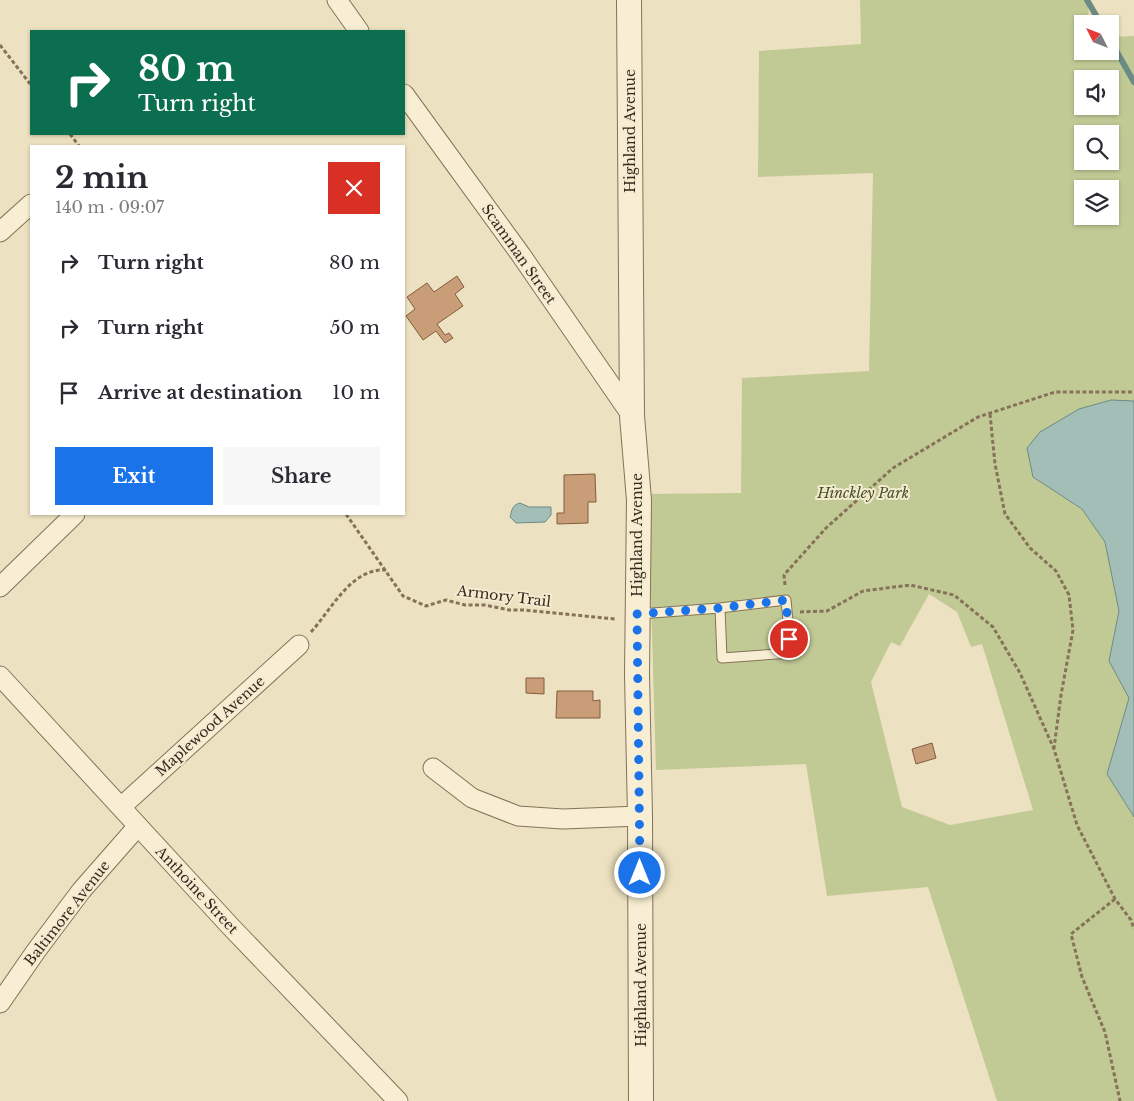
<!DOCTYPE html>
<html lang="en">
<head>
<meta charset="utf-8">
<style>
	:root { --surface:#fff; --page:#f7f7f7; --text:#2b2b33; --muted:#7c7c81; --accent:#1a73e8 }
	body { margin:0; font-family:"Libre Baskerville",serif; background:var(--page); color:var(--text); height:100vh; display:flex; flex-direction:column; font-size:19px; white-space:nowrap }
	* { box-sizing:border-box; margin:0 }
	p { font-size:16px; color:var(--muted) }
	.icon { flex:none; width:28px; height:28px; fill:none; stroke:currentColor; stroke-width:2; stroke-linecap:round; stroke-linejoin:round }
	.map { position:relative; flex:1; overflow:hidden }
	.drawer { position:absolute; left:30px; top:145px; width:375px; height:370px; display:flex; flex-direction:column; background:var(--surface); border-radius:0px; box-shadow:0 1px 4px #0004 }
	.drawer>* { flex:none }
	.banner { position:absolute; left:30px; top:30px; width:375px; height:105px; border-radius:0px; box-shadow:0 1px 4px #0004; background:#0b6e4f; color:#fff; overflow:hidden }
	.needle { width:32px; rotate:312deg }
	.tools { position:absolute; left:1074px; top:15px; display:grid; gap:10px }
	.tools a { display:grid; place-items:center; width:45px; height:45px; border-radius:0px; background:var(--surface); box-shadow:0 1px 4px #0004; font-size:25px }
	.pin { position:absolute; display:grid; place-items:center; width:42px; height:42px; color:#fff; margin:-21px; border:2px solid #fff; border-radius:50%; box-shadow:0 1px 5px #0007 }
	.me { position:absolute; width:55px; margin:-28px; rotate:0deg; stroke-linejoin:round; filter:drop-shadow(0 0 4px #0008) }
	.turn { display:flex; align-items:center; gap:18px; height:105px; padding:0 25px; font-size:22px }
	.turn .icon { width:65px; height:65px; stroke-width:2.5 }
	.turn b { display:block; font-size:35px; line-height:42px }
	.round { display:grid; place-items:center; flex:none; width:52px; height:52px; border-radius:0px; background:var(--page) }
	.headline { display:flex; align-items:center; justify-content:space-between; height:85px; padding:0 25px }
	h1 { font-size:30px; font-weight:700; line-height:38px }
	.action { display:flex; gap:10px; margin-top:auto; padding:10px 25px }
	.action a { flex:1; height:58px; border-radius:0px; background:var(--accent); color:#fff; font-size:20px; font-weight:700; line-height:58px; text-align:center }
	.action a+a { background:var(--page); color:var(--text) }
	ul { padding:0; list-style:none }
	li { display:flex; align-items:center; gap:15px; height:65px; padding:0 25px }
	li div { flex:1 }
	li b { display:block; font-size:19px }
	li em { font-style:normal }
	.map>svg:first-child { display:block }
</style>
</head>
<body>
<div class="map">
<svg width="1134" height="1101" viewBox="0 0 1134 1101">
	<rect width="100%" height="100%" fill="#ece1c0"/>
	<!-- green -->
	<path fill="#c1ca95" fill-rule="evenodd" d="M860,0H1088L1089,24H1082V51H1110V37L1134,36V401L1111,400L1033,477L1082,509L1105,542L1119,611L1109,661L1129,698L1107,774L1134,817V1101H997L928,887L827,896L806,764L656,770L648,494L741,493L742,378L869,371L873,173L758,177L759,51L861,44ZM1082,79H1110V106H1082ZM1082,134H1110V161H1082ZM1082,189H1110V216H1082ZM929,594L957,612L971,647L982,644L1033,810L950,825L902,807L871,682L891,642L900,646Z"/>
	<!-- water -->
	<path fill="#a3beb7" stroke="#6b8c85" d="M1111,400L1134,401V817L1107,774L1129,698L1109,661L1119,611L1105,542L1082,509L1033,477L1027,448L1040,432L1079,409Z
		M520,503L529,507H551V515L545,522L516,523L510,517C512,510 512,505 520,503Z"/>
	<g fill="none" stroke-linecap="round" stroke-linejoin="round">
		<!-- stream -->
		<path stroke="#6b8c85" stroke-width="6" d="M1087,0L1101,24
			M1110,40L1134,82"/>
	</g>
	<!-- building -->
	<path fill="#c99d77" stroke="#835d40" d="M457,276L464,287L455,294L463,306L437,324L445,335L449,333L453,338L445,343L436,331L423,340L406,316L415,309L407,297L427,283L434,292Z
		M595,474L596,502H588V523L557,524V513H564V475Z
		M526,678H544V694L526,693Z
		M557,691H593V701L600,700V718H556Z
		M932,743L936,758L916,764L912,749Z"/>
	<g fill="none" stroke-linecap="round" stroke-linejoin="round">
		<defs>
			<path id="service" d="M639,614L720,608L786,600L791,653L722,658L720,608"/>
			<path id="minor" d="M337,0L359,31
				M404,94L521,255L632,416
				M0,232L31,204
				M0,587L75,514
				M0,676L231,927L398,1101
				M433,768L472,798L518,816L563,819L640,816
				M121,807L299,645
				M0,1003L36,951L81,891L138,826"/>
			<path id="tertiary" d="M629,0L632,416L639,500L637,674L640,816L641,1101"/>
		</defs>
		<!-- service casing -->
		<use href="#service" stroke="#857259" stroke-width="11"/>
		<!-- minor casing -->
		<use href="#minor" stroke="#857259" stroke-width="21"/>
		<!-- tertiary casing -->
		<use href="#tertiary" stroke="#857259" stroke-width="26"/>
		<!-- path -->
		<path stroke="#857259" stroke-width="3" stroke-dasharray="4 2.5" stroke-linecap="butt" d="M0,45L31,85
			M70,134L79,146
			M990,414L995,464L1005,514L1030,548L1056,571L1069,595L1073,630L1061,695L1054,748
			M346,514L403,596L426,606L446,600L465,605H485L509,610H524L615,619
			M785,585L784,575L826,528L893,468L978,417L1055,392H1134
			M800,612L827,611L863,591L910,585L954,595L993,627L1020,673L1054,749L1077,825L1115,899L1131,920L1134,929
			M311,632C332,609 351,568 386,570
			M1115,899L1071,934L1082,977L1105,1032L1120,1101"/>
		<!-- service -->
		<use href="#service" stroke="#f7eed3" stroke-width="9"/>
		<!-- minor -->
		<use href="#minor" stroke="#f7eed3" stroke-width="19"/>
		<!-- tertiary -->
		<use href="#tertiary" stroke="#f7eed3" stroke-width="24"/>
	</g>
	<g fill="none" stroke-linecap="round" stroke-linejoin="round">
		<!-- route -->
		<path stroke="#1a73e8" stroke-width="9" stroke-dasharray="0 16.2" d="M640,873L637,614L720,608L786,600L789,639"/>
	</g>
	<g text-anchor="middle" dominant-baseline="central" stroke-width="4" stroke-linejoin="round" paint-order="stroke">
		<!-- street labels -->
		<g font-size="14" fill="#35291d" stroke="#f4ebd0">
			<text transform="translate(630 131) rotate(-90)">Highland Avenue</text>
			<text transform="translate(519 254) rotate(55)">Scamman Street</text>
			<text transform="translate(637 535) rotate(-90)">Highland Avenue</text>
			<text transform="translate(504 596) rotate(7)">Armory Trail</text>
			<text transform="translate(210 726) rotate(-42)">Maplewood Avenue</text>
			<text transform="translate(197 890) rotate(47)">Anthoine Street</text>
			<text transform="translate(67 913) rotate(-52)">Baltimore Avenue</text>
			<text transform="translate(641 985) rotate(-90)">Highland Avenue</text>
		</g>
		<!-- park labels -->
		<g font-size="14" font-style="italic" fill="#435024" stroke="#f4ebd0">
			<text x="863" y="493">Hinckley Park</text>
		</g>
	</g>
</svg>
<div class="tools">
<a><svg class="needle" viewBox="-14 -14 28 28"><path d="M0-13l5 13h-10z" fill="#e53935"/><path d="M0 13l5-13h-10z" fill="#7c7c81"/></svg></a>
<a><svg class="icon" aria-label="sound" viewBox="0 0 24 24"><path d="M4 9h4l5-4v14l-5-4H4zM17 9q2 3 0 6"/></svg></a>
<a><svg class="icon" aria-label="search" viewBox="0 0 24 24"><circle cx="10" cy="10" r="6"/><path d="M15 15l6 6"/></svg></a>
<a><svg class="icon" aria-label="layers" viewBox="0 0 24 24"><path d="M12 4l9 5-9 5-9-5zM3 14l9 5 9-5"/></svg></a>
</div>
<div class="pin" style="left:789px;top:639px;background:#d93025"><svg class="icon" aria-label="arrive" viewBox="0 0 24 24"><path d="M6 21V4h12l-3 4 3 4H6"/></svg></div>
<svg class="me" style="left:640px;top:873px" viewBox="-20 -20 40 40"><circle r="17" fill="#1a73e8" stroke="#fff" stroke-width="3"/><path d="M0-11L8 9 0 5-8 9z" fill="#fff"/></svg>
<div class="banner">
<div class="turn"><svg class="icon" aria-label="right" viewBox="0 0 24 24"><path d="M7 20v-9h11M14 6l5 5-5 5"/></svg><div><b>80 m</b>Turn right</div></div>
</div>
<section class="drawer">
<div class="headline"><div><h1>2 min</h1><p>140 m · 09:07</p></div><a class="round" style="background:#d93025;color:#fff"><svg class="icon" aria-label="close" viewBox="0 0 24 24"><path d="M6 6l12 12M18 6L6 18"/></svg></a></div>
<ul>
<li><svg class="icon" aria-label="right" viewBox="0 0 24 24"><path d="M7 20v-9h11M14 6l5 5-5 5"/></svg><div><b>Turn right</b></div><em>80 m</em></li>
<li><svg class="icon" aria-label="right" viewBox="0 0 24 24"><path d="M7 20v-9h11M14 6l5 5-5 5"/></svg><div><b>Turn right</b></div><em>50 m</em></li>
<li><svg class="icon" aria-label="arrive" viewBox="0 0 24 24"><path d="M6 21V4h12l-3 4 3 4H6"/></svg><div><b>Arrive at destination</b></div><em>10 m</em></li>
</ul>
<div class="action"><a>Exit</a><a>Share</a></div>
</section>
</div>
</body>
</html>
